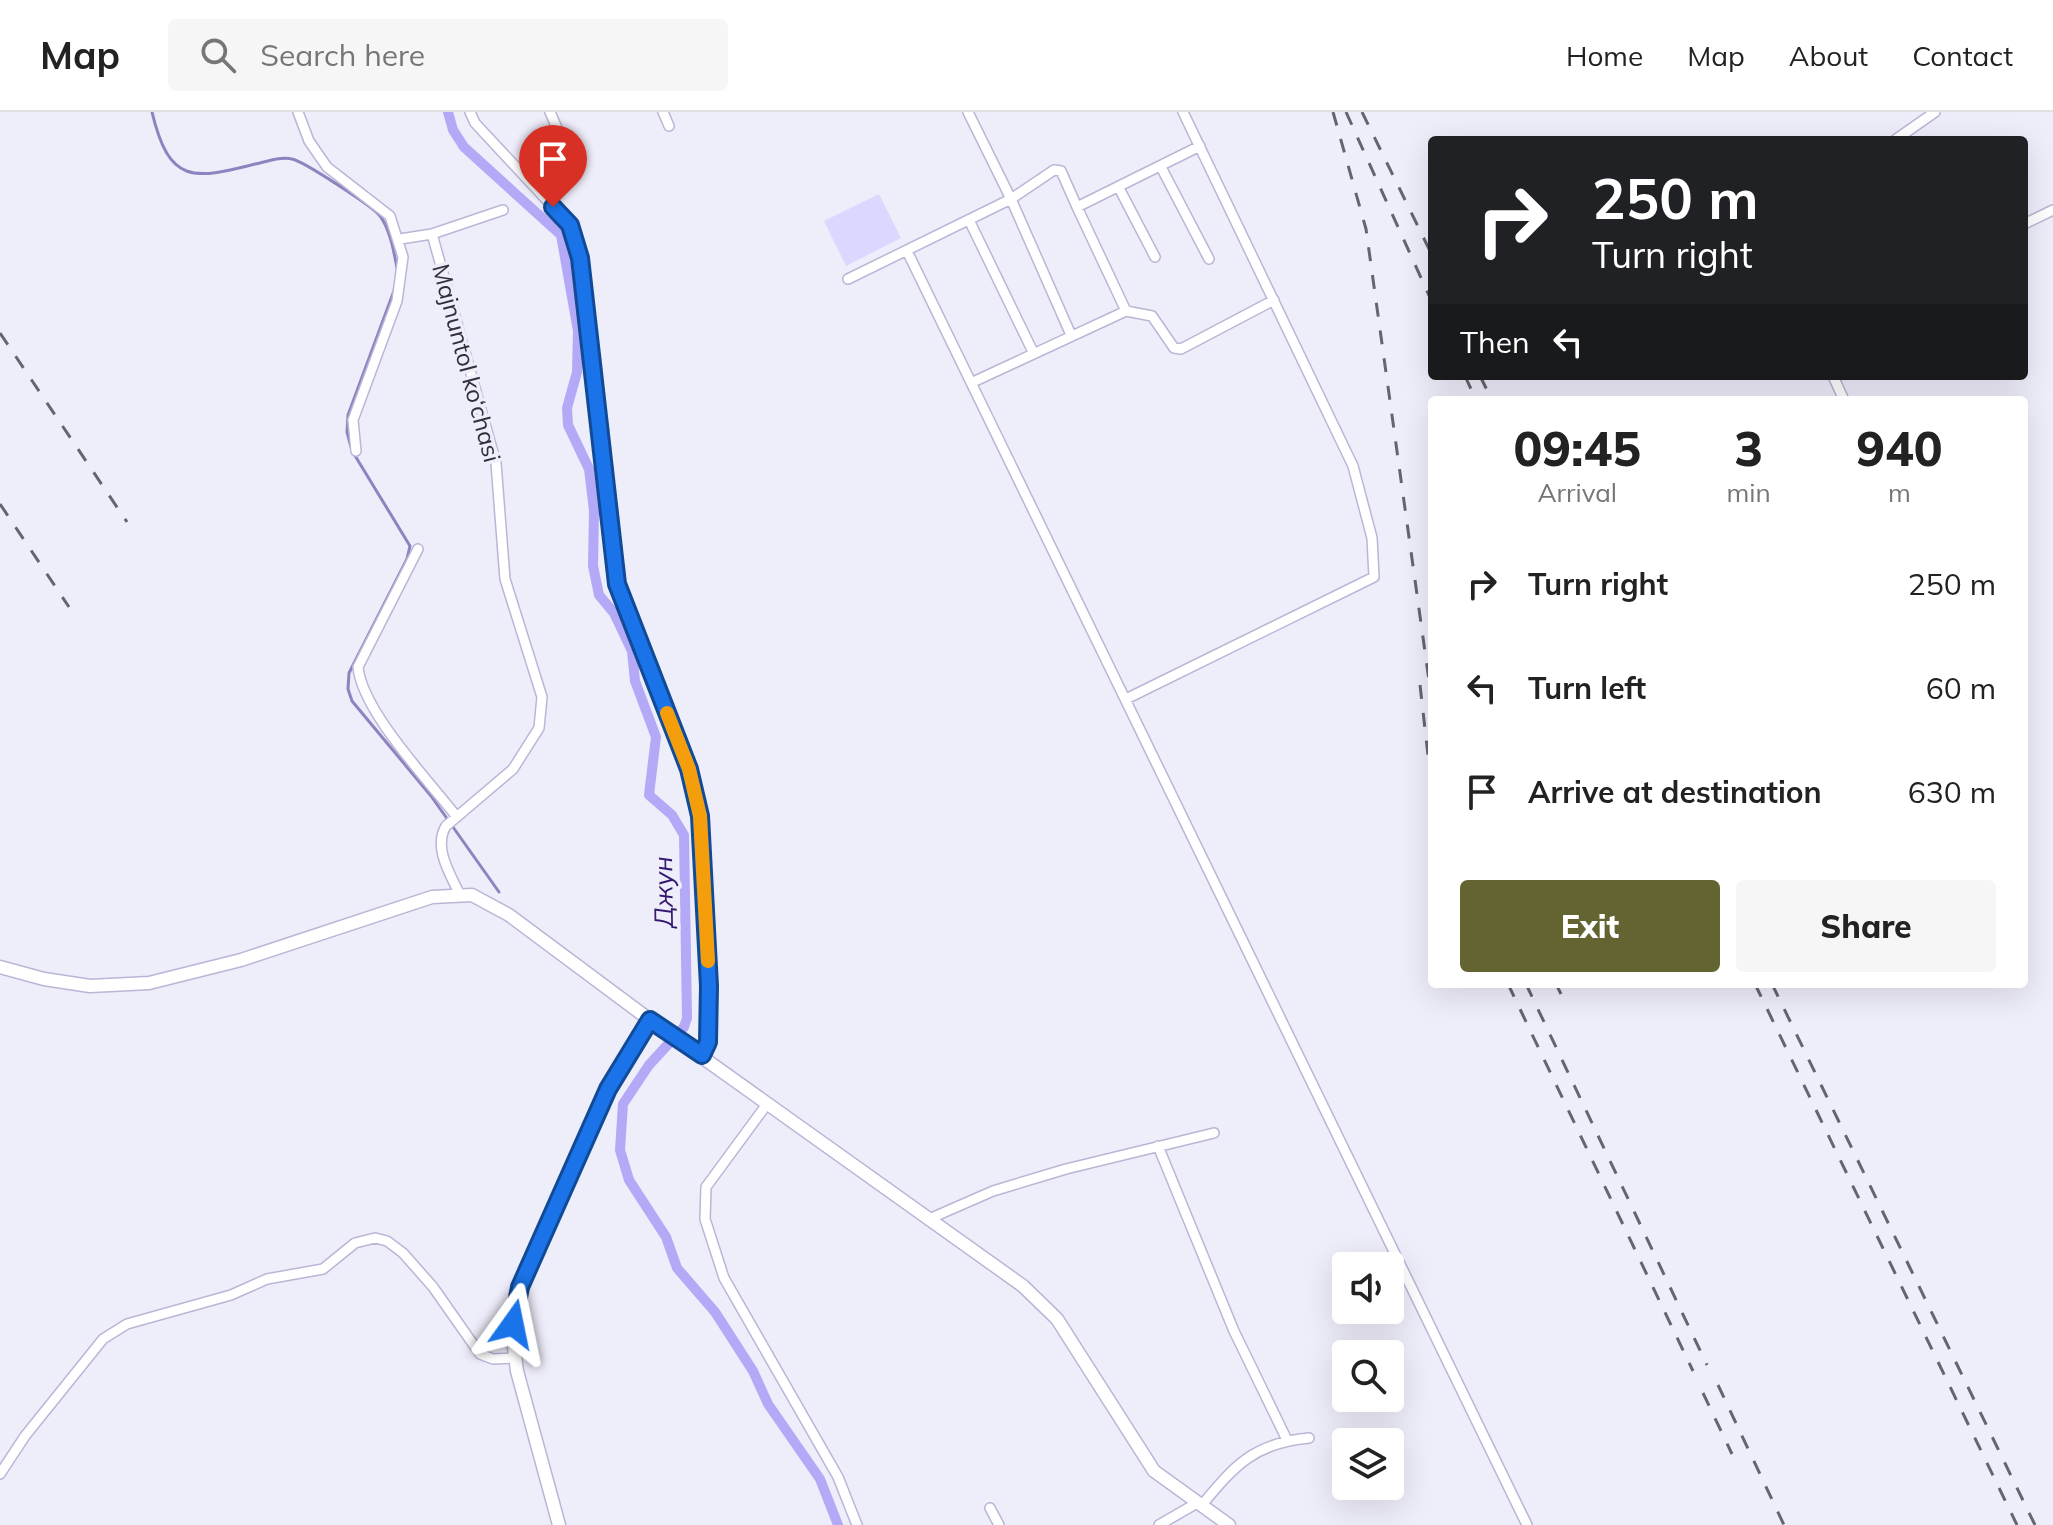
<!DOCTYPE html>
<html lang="en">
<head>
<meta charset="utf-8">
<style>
	:root { --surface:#fff; --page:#f6f6f6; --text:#222; --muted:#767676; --line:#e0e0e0; --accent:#636431 }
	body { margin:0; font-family:Mulish,sans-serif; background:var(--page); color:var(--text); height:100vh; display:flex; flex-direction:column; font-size:30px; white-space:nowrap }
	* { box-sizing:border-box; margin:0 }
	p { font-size:26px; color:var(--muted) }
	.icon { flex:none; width:44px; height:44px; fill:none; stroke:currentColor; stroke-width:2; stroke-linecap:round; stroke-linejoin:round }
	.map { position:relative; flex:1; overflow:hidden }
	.side { position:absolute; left:1428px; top:284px; width:600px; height:592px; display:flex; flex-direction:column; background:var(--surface); border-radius:8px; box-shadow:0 8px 32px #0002 }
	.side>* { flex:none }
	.banner { position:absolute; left:1428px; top:24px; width:600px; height:244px; border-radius:8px; box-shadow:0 8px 32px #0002; background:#202124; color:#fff; overflow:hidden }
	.fabs { position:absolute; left:1332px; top:1140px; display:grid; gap:16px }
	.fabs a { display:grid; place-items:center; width:72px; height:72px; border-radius:8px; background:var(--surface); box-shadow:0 8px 32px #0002; font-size:40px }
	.pin { position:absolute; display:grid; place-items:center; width:68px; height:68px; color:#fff; margin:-82px -34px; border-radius:50% 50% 50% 0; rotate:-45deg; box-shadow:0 0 8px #0007 }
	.pin .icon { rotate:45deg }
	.me { position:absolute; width:88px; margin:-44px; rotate:12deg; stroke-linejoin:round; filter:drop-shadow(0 0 6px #0008) }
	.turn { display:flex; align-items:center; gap:28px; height:168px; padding:0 32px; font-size:36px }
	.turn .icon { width:104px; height:104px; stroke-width:2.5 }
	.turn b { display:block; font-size:56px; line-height:68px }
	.then { display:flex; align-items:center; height:76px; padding:0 32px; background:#0003; gap:16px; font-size:30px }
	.eta { display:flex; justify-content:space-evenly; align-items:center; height:136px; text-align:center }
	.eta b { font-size:48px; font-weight:800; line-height:56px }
	.cta { display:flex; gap:16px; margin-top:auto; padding:16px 32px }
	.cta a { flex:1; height:92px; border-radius:8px; background:var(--accent); color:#fff; font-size:32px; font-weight:800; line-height:92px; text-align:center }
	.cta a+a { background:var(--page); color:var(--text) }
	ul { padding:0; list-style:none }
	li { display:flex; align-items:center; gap:24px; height:104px; padding:0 32px }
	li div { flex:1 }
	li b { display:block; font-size:30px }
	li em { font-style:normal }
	header { display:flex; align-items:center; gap:48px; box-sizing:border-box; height:112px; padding:0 40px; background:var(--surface); border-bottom:2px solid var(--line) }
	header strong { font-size:38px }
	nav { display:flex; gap:44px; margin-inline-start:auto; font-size:28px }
	.search { width:560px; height:72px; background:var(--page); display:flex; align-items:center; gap:20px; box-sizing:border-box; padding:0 28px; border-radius:8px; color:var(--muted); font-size:30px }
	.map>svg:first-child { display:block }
</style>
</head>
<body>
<header>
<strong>Map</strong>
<div class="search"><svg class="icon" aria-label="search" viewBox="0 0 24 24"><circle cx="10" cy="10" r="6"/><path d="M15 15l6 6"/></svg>Search here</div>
<nav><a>Home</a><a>Map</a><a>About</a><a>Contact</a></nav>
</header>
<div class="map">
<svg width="2053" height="1413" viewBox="0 0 2053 1413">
	<rect width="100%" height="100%" fill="#eeedfa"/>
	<!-- green -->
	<path fill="#dbd7fe" d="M879,82L901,126L846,154L824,109Z"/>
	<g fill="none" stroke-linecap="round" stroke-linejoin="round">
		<!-- stream -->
		<path stroke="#8c84be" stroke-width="3" d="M152,0C169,72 193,68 255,52C266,50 280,44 292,47C303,49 374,95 380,104C390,117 394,140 397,156
			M351,335L347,320L348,303L395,176
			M354,342L410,434L407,447L349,561L348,577L352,589L431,684L499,780"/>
		<!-- canal -->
		<path stroke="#b3a9f6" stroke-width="10" d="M448,0L453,18L464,35L561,123L578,219L577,260L567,296L568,313L589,357L594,399L593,454L599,483L614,501L632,539L635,569L656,625L649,683L672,703L684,723L687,906L684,915L649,953L623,992L620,1038L629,1068L666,1125L677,1156L715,1200L753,1259L768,1292L820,1367L838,1413"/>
		<defs>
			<path id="minor" d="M298,0L309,29L327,55L390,104L403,145L397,189L353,308L356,339
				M470,0L475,11L570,113L580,146L617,472L689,657L700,704L709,874L708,930L702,943
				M550,0L570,46
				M663,0L669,14
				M968,0L1011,87L1071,223
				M1895,28L1935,0
				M1161,55L1209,147
				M1119,76L1155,145
				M1077,95L1126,199L1152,204L1174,236L1181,237L1274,188
				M969,108L1033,240
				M2024,112L2053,98
				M432,122L503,98
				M400,127L432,122L496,351L505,467L542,585L539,616L513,657L446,714C433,735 450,762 459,781
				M907,139L1527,1413
				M848,167L1011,87L1054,58L1061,59L1077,95L1200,34
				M1833,264L1844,288
				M973,270L1126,199
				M418,437L358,555C362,599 429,669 457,705
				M1126,587L1374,465L1372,426L1353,354L1183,0
				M767,992L706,1075L705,1107L724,1166L838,1365L857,1413
				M1158,1034L1234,1219L1287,1328
				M929,1107L993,1079L1066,1057L1214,1021
				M0,1362L25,1324L103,1227L127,1212L231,1183L267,1167L323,1157L355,1131L375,1126L387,1129L403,1141L433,1175L480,1242L493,1247L515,1246
				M1201,1394C1235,1353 1254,1331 1309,1326
				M990,1396L999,1413
				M1159,1413L1197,1391"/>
			<path id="secondary" d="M0,855L44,867L90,874L149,871L241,848L432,785L472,783L509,803L650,908L1023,1174L1057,1207L1154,1359L1229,1413
				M559,1413L517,1259L512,1220L516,1193L537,1135L608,977L650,908"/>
		</defs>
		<!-- minor casing -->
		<use href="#minor" stroke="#b9b6d6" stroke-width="12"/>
		<!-- secondary casing -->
		<use href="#secondary" stroke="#b9b6d6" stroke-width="15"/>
		<!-- minor -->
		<use href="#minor" stroke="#fff" stroke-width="9"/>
		<!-- secondary -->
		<use href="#secondary" stroke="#fff" stroke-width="12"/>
		<!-- rail -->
		<path stroke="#656470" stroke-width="3" stroke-dasharray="14 14" stroke-linecap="butt" d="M1333,0L1366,117L1432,590
			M1346,0L1432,190
			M1362,0L1432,143
			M0,221L127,410
			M1465,264L1476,288
			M1480,264L1492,288
			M0,392L69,495
			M1420,573L1432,678
			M1508,872L1693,1259
			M1526,872L1707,1253
			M1556,872L1561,882
			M1755,872L2017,1413
			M1772,872L2035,1413
			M1718,1273L1784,1413
			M1703,1281L1732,1342"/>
	</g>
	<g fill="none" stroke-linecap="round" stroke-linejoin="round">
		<defs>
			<path id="route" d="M513,1212L520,1175L608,977L650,908L702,943L708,930L709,874L700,704L689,657L617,472L580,146L570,113L553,95"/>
		</defs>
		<!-- route casing -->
		<use href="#route" stroke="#114b97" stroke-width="20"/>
		<!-- route -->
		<use href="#route" stroke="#1a73e8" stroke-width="14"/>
		<!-- slow -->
		<path stroke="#f59e0b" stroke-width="14" d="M667,601L689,657L700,704L708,849"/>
	</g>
	<g text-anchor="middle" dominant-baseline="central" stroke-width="7" stroke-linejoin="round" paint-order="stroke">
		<!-- street labels -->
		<g font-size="24" fill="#302f3b" stroke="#eeedfa">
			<text transform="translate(467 251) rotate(75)">Majnuntol ko‘chasi</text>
		</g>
		<!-- water labels -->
		<g font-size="26" font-style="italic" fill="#33186f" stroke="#eeedfa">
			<text transform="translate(663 780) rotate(-91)">Джун</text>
		</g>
	</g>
</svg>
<div class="fabs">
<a><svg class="icon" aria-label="sound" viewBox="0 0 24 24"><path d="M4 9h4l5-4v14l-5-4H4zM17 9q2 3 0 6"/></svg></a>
<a><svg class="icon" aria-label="search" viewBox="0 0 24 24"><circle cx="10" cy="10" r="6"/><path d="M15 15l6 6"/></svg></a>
<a><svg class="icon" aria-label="layers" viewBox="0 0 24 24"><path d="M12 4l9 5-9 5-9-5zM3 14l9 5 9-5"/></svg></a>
</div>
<div class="pin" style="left:553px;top:95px;background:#d93025"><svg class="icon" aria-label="arrive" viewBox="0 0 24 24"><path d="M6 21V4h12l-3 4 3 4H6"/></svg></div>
<svg class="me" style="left:513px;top:1212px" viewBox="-20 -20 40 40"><path d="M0-17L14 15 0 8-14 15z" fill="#1a73e8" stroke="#fff" stroke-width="4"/></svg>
<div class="banner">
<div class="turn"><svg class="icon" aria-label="right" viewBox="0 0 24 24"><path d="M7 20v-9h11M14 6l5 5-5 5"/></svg><div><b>250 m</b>Turn right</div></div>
<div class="then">Then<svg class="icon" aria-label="left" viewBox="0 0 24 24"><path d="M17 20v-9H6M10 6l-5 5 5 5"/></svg></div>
</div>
<section class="side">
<div class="eta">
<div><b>09:45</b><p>Arrival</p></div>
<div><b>3</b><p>min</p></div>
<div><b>940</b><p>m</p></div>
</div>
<ul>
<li><svg class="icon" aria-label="right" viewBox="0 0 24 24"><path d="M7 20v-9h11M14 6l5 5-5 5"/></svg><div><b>Turn right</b></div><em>250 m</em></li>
<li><svg class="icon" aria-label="left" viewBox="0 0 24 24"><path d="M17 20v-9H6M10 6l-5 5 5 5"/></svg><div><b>Turn left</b></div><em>60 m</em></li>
<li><svg class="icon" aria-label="arrive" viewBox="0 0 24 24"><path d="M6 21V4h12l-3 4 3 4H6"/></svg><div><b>Arrive at destination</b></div><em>630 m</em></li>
</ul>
<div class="cta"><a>Exit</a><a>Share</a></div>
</section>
</div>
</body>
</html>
